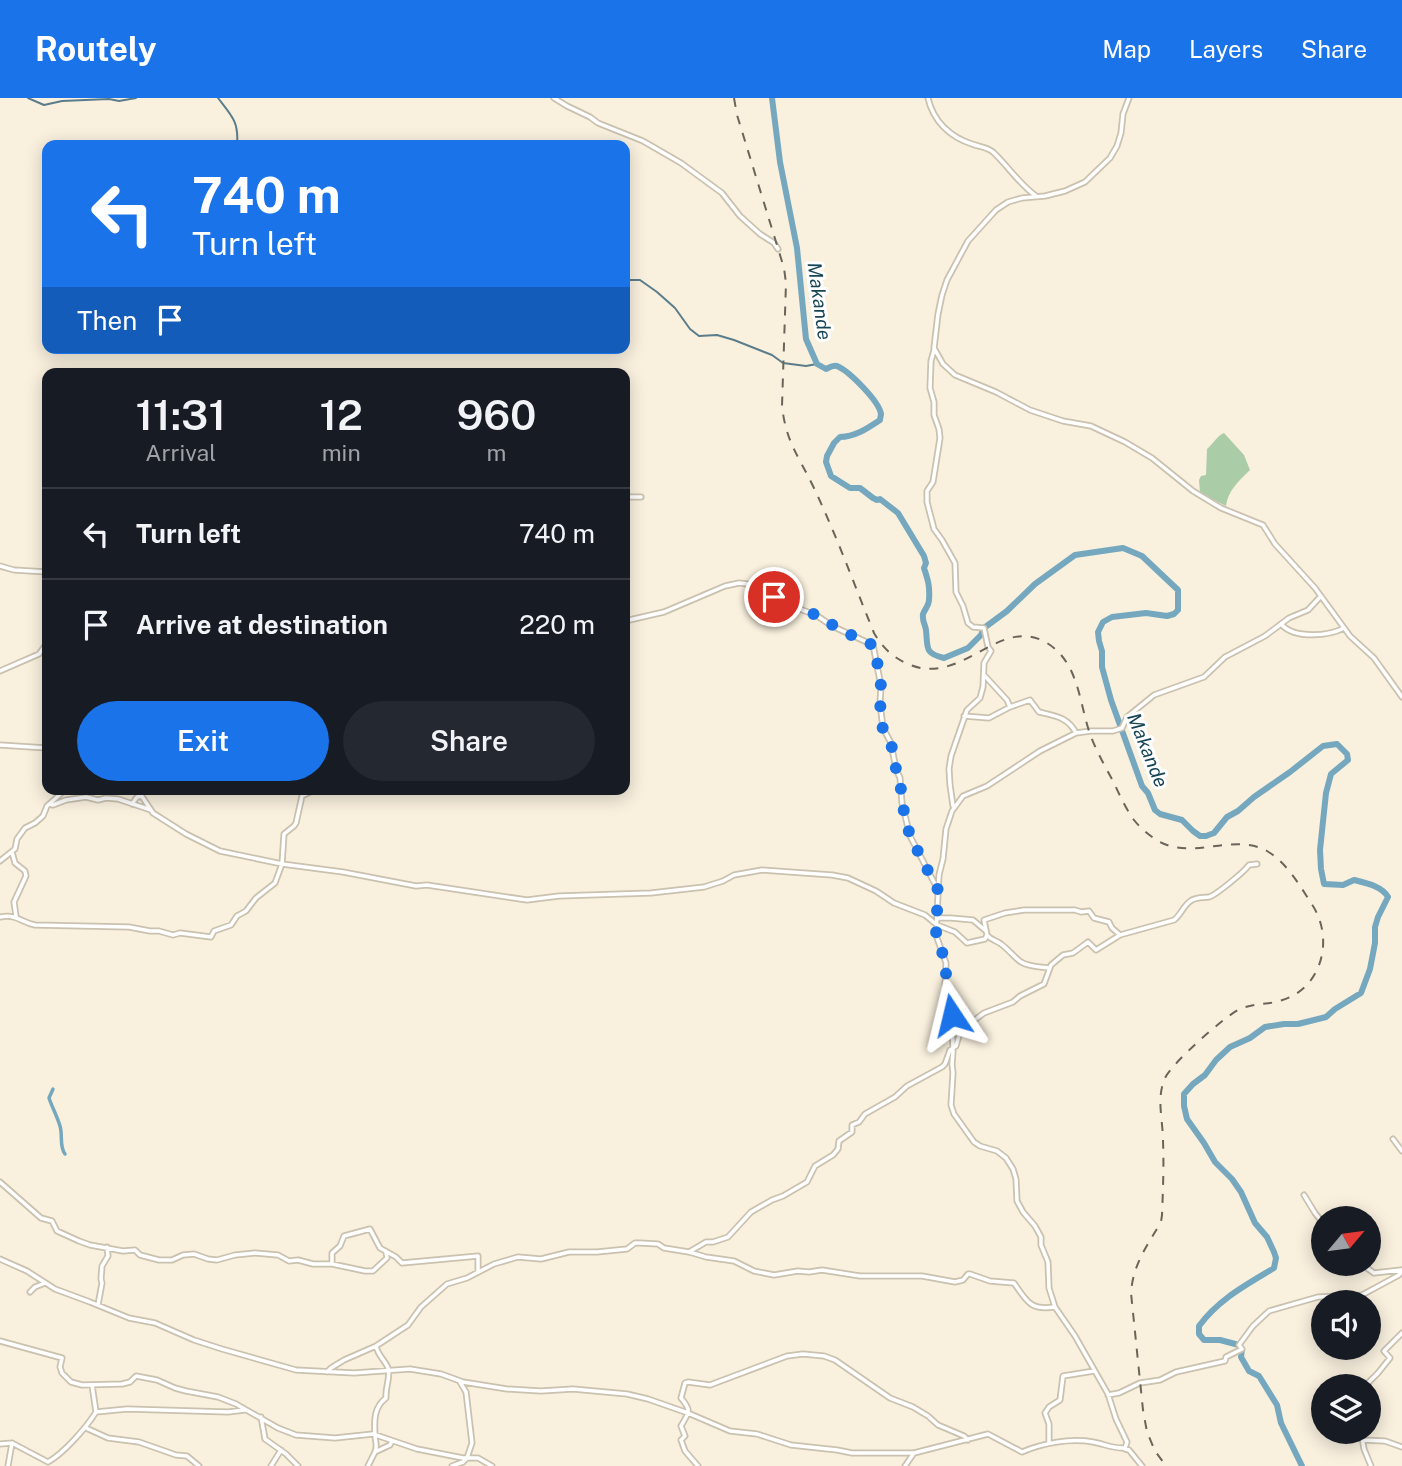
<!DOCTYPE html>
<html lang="en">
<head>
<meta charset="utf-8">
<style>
	:root { --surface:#171b24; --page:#242831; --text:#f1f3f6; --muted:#9ea1a6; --line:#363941; --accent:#1a73e8 }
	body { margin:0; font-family:"Public Sans",sans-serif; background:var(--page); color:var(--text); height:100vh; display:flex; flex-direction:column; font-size:26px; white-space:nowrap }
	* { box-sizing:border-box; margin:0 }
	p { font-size:23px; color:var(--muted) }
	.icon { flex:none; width:38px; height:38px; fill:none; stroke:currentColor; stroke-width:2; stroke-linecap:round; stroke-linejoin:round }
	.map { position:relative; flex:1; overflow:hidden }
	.drawer { position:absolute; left:42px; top:270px; width:588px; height:427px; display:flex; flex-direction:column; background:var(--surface); border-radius:14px; box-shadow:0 4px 18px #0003 }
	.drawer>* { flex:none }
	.guide { position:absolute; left:42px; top:42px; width:588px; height:214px; border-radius:14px; box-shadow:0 4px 18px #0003; background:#1a73e8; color:#fff; overflow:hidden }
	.needle { width:46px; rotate:61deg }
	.tools { position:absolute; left:1311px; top:1108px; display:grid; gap:14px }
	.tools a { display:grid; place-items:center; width:70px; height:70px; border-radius:50%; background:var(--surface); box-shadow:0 4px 18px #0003; font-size:35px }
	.pin { position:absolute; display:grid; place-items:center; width:60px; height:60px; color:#fff; margin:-30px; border:4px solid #fff; border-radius:50%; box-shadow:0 2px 7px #0007 }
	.me { position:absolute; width:77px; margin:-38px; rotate:350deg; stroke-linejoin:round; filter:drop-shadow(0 0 5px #0008) }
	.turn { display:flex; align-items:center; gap:24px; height:147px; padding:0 35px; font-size:32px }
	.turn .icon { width:91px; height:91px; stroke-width:2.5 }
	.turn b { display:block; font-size:49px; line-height:60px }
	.then { display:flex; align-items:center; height:66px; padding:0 35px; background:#0003; gap:14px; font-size:26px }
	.eta { display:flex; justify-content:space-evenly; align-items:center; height:119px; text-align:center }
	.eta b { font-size:42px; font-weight:600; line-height:49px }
	.primary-button { display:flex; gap:14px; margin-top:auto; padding:14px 35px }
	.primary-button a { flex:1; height:80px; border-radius:42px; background:var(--accent); color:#fff; font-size:28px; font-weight:600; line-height:80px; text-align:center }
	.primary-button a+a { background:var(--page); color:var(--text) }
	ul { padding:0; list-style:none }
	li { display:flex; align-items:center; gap:21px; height:91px; padding:0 35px; border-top:2px solid var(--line) }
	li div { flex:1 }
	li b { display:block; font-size:26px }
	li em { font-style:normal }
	header { display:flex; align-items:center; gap:42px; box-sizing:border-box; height:98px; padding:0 35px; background:var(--accent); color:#fff }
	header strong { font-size:33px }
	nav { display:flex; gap:38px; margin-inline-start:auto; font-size:24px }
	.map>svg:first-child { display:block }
</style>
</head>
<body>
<header>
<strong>Routely</strong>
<nav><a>Map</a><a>Layers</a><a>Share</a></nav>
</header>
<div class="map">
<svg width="1402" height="1368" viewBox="0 0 1402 1368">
	<rect width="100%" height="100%" fill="#f9f0de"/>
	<!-- forest -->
	<path fill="#aacda8" d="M1224,335L1244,357L1250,372C1239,383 1228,392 1226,408L1200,395L1199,382L1201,378L1206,377L1207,351C1213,346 1217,338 1224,335Z"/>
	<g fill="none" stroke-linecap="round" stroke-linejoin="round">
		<!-- stream -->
		<path stroke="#5b7d8b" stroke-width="2" d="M28,0L44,7L62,3L109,1L119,3L136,0
			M218,0C232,18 239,24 237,47
			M625,182H640L657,194L675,210L690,231L699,238L717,237L734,242L772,257L783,265L806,268L817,266"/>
		<!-- canal -->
		<path stroke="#75a8bf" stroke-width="3.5" d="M53,991L49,1000C52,1009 57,1018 60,1028C63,1038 59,1048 65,1056"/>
		<!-- river -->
		<path stroke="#75a8bf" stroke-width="6" d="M772,0L780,64L797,150L806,241L817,266L826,271C830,269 833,267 837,268C849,273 879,303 881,316C881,318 880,320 880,322C868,330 855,339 840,339L834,345L827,358L826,364L831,378L850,390H860L873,400L877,402L880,401L898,415L924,458L926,465L924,470C928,482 930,488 929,502C929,507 925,511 923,516C922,523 925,526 926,532C928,550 924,555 944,560L968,550L981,537L984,530L1007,513L1035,486L1075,457L1123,450L1142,458L1178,492V512L1174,516L1167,518L1146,515L1112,519L1103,524L1098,534L1099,543L1102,553V569L1111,602L1142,688L1148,695L1155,712L1160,716L1182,722L1193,733L1200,738H1206L1214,735L1227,719L1238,713L1254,699L1290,674L1323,648L1337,646L1347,656L1348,662L1331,676L1326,695L1320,752L1321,771L1324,786L1343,787L1354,782C1366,785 1382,788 1388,799L1378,819L1375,829V845L1370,871L1361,895L1335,911L1326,919L1298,926H1284L1265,929L1250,940L1230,949L1216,962L1205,977L1193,986L1184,996V1008L1187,1021L1204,1045L1215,1064L1232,1081L1241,1094L1255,1125L1267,1139L1274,1154L1276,1160L1274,1170C1246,1187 1219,1201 1199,1228V1236L1204,1242H1220L1239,1247L1242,1251L1241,1259L1249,1273L1259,1278L1277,1307L1281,1325L1302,1368"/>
		<defs>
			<path id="minor" d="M554,0L567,8L590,19L598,25L643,43L681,65L722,95L740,118L760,136L774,145L778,151
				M928,0C933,23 950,39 972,46C980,49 987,49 993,54C1009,69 1018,85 1036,98
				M1129,0L1123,16L1121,35L1117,48L1110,60L1085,84L1065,93L1045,98L1022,100L1008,104L996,112L968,143L947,182L942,197L938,216L934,250L943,266L955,277L996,294L1030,312L1063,323L1091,328L1125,344L1152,360L1193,393L1221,410L1263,427L1275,446L1315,490L1350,538L1374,560L1402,599
				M934,252L931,263L930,290L934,304V317L939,331L940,340L933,384L927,393V404L934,431L942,442L955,465L956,494L963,508L968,525L973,529L984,530L988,549L991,553L984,565L983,589L980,600L967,612L951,658L949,671L950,687L953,708
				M625,399H641
				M0,468L14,472L47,474
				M625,523L664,514L725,488L739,485L748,486L760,490L786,506L816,517L832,528L873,547L881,588L880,605L883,630L891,645L896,671L900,680L902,705L910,738L937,790
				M1282,527C1295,541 1329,538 1344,530
				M0,573L39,556L47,545
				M984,577L1007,602L1010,609
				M964,618L989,620L1010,609L1030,602L1039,614C1055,618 1068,619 1076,635
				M0,647L47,650
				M137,691L153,715L186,736L220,753L282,766L343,774L416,788L427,787L527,802L559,798L651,795L704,789L723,783L734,777L762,772L832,777L848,780L876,793L894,805L925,817L937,827L955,834L967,845L985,841L987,837L984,822L1005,815L1024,812H1075L1081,814L1089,813L1094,820L1109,824L1112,830L1120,837
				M49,706L53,707L66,702L86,699L98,702L106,700L118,701L151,712
				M132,706L137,699L142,698
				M12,754L15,765L25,773L26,778L14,804L16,818
				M0,763L15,751L17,741L25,730L35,725L43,718L47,708L66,691
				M0,819C18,816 20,824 35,827L129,829L150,833H159L173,837L180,835L211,839L214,833L231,827L237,818L246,813L256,800L275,785L282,766L284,736L294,728L296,725L302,698L316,691
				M938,820H951L973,822L986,833
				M987,837C991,842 995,842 1001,846C1008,851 1016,861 1021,864C1029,869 1041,869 1050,870
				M1393,1041L1402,1053
				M0,1084L41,1120L52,1123L57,1133L79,1143L90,1147L123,1153L135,1152L140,1157L159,1162H172L183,1157L194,1156L208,1161L217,1162L235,1157L255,1155L278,1157L289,1163L298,1162L313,1166H332L365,1173H373L387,1160L386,1154
				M1304,1097L1315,1115L1323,1125
				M689,1154L706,1144H713L728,1139L751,1114L772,1102L783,1098L807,1084L815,1068L833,1057L838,1051L839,1043L852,1034V1027L859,1024L865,1016L895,999L907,988L942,969L945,966L950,952L956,948L960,934L976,921L984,915L1013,904L1020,898L1044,886L1051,867L1063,857L1073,855L1088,844L1096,852L1120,837L1174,822C1182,816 1183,807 1192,802C1198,799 1203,800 1209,799C1216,797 1244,774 1249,767L1257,766
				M0,1161L27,1173L55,1191L90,1204L129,1220L155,1225L194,1242L222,1251L296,1272L354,1275L410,1271L441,1276L463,1284L507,1291L541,1293L573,1291L627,1296L648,1301L688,1315L730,1333L757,1336L791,1347L837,1352L852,1355H914L988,1336L1022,1354C1043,1345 1070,1340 1093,1344C1104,1346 1114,1351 1125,1350L1127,1344L1116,1321L1108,1296L1075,1238L1055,1209L1049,1190L1048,1164L1041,1147V1139L1035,1128L1023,1114L1017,1103L1016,1081L1013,1071L1006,1060L997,1053L980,1048L974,1044L954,1016L951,1007L953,975L952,966L953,954L952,917L945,887L946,865L936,837L939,777L943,761L946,731L952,713L963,698L987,688L1040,653L1076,635L1091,633H1113L1122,630L1127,619L1154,597L1204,579L1225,559L1265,538L1289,520L1308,512L1321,498
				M332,1166V1155L340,1148L344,1138L370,1131L380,1150L396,1159L402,1165L478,1158V1173
				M1361,1166L1374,1175L1401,1172
				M30,1194L35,1189L45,1185
				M98,1207L102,1185L101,1181L102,1168L108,1158L107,1149
				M0,1243L62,1260L60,1269L62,1275L71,1284L82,1287L122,1286L130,1284L136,1278L157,1282L175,1290L186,1293L218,1299L236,1306L278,1330L296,1337L335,1340L373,1336L417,1351L463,1360H478L492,1368
				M327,1274L331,1270L344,1262L376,1248L408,1227L421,1209L447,1186L467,1180L494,1166L518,1159L541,1161L569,1154H597L627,1151L635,1145H640L658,1146L664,1150L689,1154L706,1159L734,1163L754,1173L774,1177L798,1173L809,1174L822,1172L860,1178H922L955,1184L963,1182L968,1176H970L990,1183L1014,1185C1026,1202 1030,1213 1054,1209
				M92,1287L96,1314
				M1365,1288L1378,1275L1390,1260L1384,1253L1402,1235
				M1108,1297L1119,1295L1140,1285L1160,1282L1176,1274L1225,1263L1226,1259L1242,1251L1239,1247L1253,1228L1269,1213L1318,1199L1362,1197L1399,1177L1402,1172
				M261,1319L265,1341L286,1356L298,1368
				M86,1330L108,1340L139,1344L176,1357L187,1358L199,1368
				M1361,1334L1364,1351L1371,1368
				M1363,1342L1385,1343L1402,1349
				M1049,1345V1326L1045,1315L1049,1309L1060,1302L1063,1278L1094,1273
				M0,1346L12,1345L48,1364C64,1355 86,1330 96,1314L127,1311L228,1314L245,1312
				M1125,1351L1129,1352L1142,1368
				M375,1354C378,1347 375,1344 375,1337C374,1322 374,1309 386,1300C385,1289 391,1279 388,1270C385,1262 378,1258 376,1248
				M8,1368L12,1345
				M271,1368L281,1352
				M368,1368L375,1354L390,1347L392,1343
				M452,1368L463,1364L467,1360L472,1345L466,1294L460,1284
				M698,1368L685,1353L681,1342L685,1338L681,1328C689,1314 692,1313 681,1300L685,1285L688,1284L710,1287L787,1258L803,1256L824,1258L835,1262L890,1300L913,1309L928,1318L938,1327L964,1338L968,1342
				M905,1368L914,1355"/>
		</defs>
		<!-- minor casing -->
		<use href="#minor" stroke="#cac1af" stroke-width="7"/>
		<!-- minor -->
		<use href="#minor" stroke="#fff" stroke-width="3.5"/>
		<!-- rail -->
		<path stroke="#6a655a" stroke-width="2" stroke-dasharray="9 9" stroke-linecap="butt" d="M734,0L737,17L784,170L786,185L782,308C786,344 798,357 813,388C836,436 854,486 874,535C882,549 892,559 908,566C962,590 999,516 1047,545C1078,564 1079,602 1089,633C1095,651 1105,668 1114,685C1120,698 1126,711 1134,722C1141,731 1149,737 1158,743C1193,763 1233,734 1267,753C1286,764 1299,786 1311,805C1335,839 1323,892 1279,903C1266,907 1252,905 1238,912C1223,920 1172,965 1165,980C1156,1000 1163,1022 1163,1043C1164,1067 1163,1092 1162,1117L1161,1124C1147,1148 1133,1166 1131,1195L1143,1312L1147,1334L1155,1353L1166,1368"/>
	</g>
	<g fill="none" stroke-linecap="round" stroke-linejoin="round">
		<!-- route -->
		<path stroke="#1a73e8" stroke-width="12" stroke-dasharray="0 21.6" d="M774,499L786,506L816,517L846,535L867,543L875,550L881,588L880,605L883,633L891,645L896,671L900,680L902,705L910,738L938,792L936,837L946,865V890L952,917"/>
	</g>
	<g text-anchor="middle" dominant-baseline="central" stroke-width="6" stroke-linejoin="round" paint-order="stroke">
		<!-- water labels -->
		<g font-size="19" font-style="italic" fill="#184556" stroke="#fff">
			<text transform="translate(820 203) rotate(82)">Makande</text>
			<text transform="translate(1148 652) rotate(68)">Makande</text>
		</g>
	</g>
</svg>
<div class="tools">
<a><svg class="needle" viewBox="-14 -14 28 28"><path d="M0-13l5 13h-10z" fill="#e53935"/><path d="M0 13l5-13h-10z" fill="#9ea1a6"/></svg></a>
<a><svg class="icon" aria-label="sound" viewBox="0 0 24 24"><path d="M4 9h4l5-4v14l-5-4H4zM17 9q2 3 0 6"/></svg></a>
<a><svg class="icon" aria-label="layers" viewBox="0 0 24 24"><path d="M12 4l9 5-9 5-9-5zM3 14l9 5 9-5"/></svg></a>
</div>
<div class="pin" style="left:774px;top:499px;background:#d93025"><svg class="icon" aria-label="arrive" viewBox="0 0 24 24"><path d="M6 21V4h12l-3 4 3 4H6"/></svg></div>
<svg class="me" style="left:952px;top:917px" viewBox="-20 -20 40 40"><path d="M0-17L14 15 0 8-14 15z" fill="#1a73e8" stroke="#fff" stroke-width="4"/></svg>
<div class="guide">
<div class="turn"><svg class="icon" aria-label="left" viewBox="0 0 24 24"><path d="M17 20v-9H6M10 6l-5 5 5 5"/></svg><div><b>740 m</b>Turn left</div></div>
<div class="then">Then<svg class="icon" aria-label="arrive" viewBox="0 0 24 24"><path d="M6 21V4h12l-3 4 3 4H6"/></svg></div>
</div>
<section class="drawer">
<div class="eta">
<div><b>11:31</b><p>Arrival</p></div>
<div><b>12</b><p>min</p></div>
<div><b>960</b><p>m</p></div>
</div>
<ul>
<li><svg class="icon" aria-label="left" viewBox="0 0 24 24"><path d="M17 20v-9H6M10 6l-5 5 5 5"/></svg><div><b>Turn left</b></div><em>740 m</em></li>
<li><svg class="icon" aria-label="arrive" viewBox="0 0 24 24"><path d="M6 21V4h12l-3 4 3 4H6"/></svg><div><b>Arrive at destination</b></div><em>220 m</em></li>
</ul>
<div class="primary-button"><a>Exit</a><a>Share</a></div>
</section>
</div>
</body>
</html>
